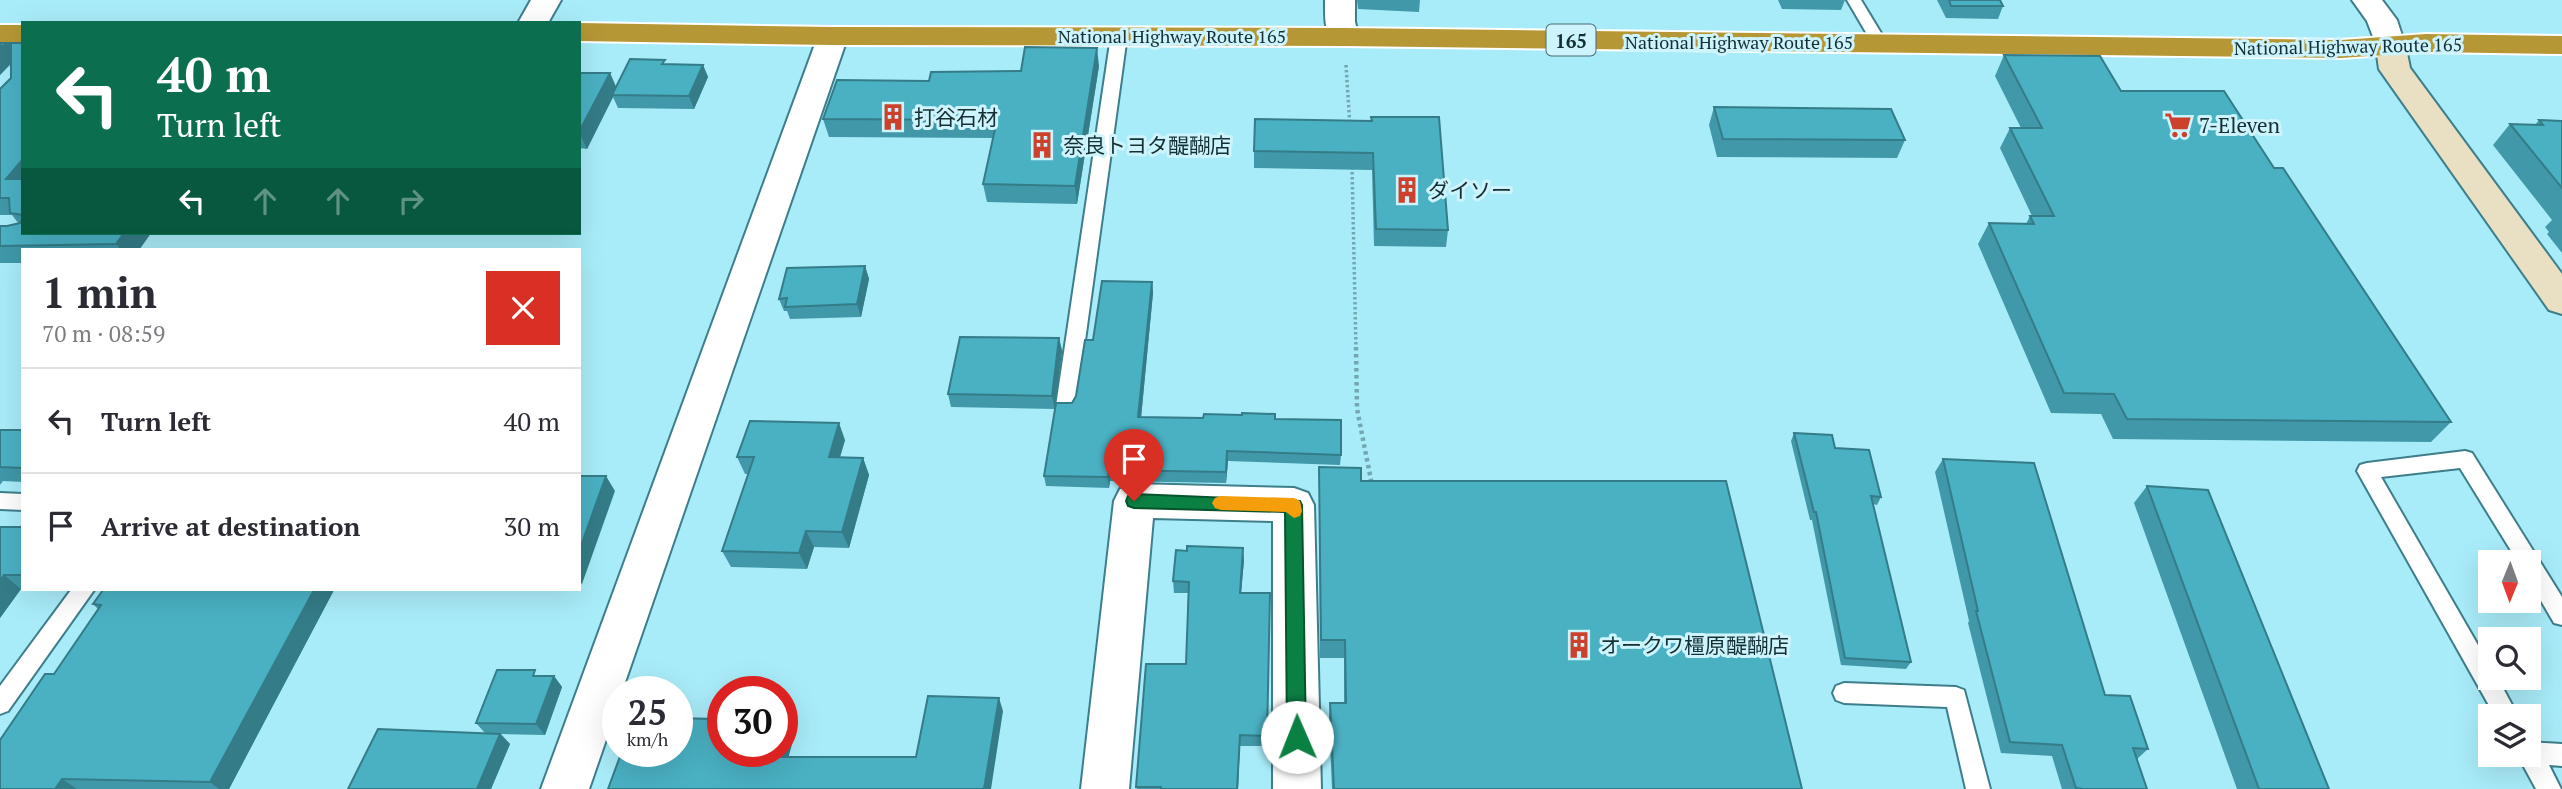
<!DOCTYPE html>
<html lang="en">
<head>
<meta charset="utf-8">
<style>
	:root { --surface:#fff; --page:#f2f2f3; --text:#2b2b33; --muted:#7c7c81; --line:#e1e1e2 }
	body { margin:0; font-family:"PT Serif","Noto Sans JP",serif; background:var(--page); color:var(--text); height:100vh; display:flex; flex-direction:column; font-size:26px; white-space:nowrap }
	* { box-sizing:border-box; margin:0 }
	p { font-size:23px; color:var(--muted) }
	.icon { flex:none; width:38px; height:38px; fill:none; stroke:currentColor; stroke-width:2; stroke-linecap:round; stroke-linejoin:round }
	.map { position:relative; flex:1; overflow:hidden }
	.side { position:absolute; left:21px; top:248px; width:560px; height:343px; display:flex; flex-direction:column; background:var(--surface); border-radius:0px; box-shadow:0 7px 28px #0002 }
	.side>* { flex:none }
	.hud { position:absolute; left:21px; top:21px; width:560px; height:214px; border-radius:0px; box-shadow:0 7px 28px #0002; background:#0b6e4f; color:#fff; overflow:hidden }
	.needle { width:46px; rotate:181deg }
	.buttons { position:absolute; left:2478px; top:550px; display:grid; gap:14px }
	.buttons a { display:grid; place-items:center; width:63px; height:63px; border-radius:0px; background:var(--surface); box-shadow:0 7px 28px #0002; font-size:35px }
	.speed { position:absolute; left:602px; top:676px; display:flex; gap:14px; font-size:35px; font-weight:700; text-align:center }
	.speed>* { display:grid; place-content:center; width:91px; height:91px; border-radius:50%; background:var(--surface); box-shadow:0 7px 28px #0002; line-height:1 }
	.speed small { font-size:18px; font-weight:400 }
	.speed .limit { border:10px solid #d22; background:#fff; color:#111 }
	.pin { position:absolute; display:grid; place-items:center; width:60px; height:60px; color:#fff; margin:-72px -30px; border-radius:50% 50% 50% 0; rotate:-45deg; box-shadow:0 0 7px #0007 }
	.pin .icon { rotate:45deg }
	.me { position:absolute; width:77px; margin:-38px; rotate:359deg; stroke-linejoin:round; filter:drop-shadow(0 0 5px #0008) }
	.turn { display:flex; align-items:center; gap:24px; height:147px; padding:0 21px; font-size:32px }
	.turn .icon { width:91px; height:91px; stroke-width:2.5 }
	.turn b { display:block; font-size:49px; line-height:60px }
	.lanes { display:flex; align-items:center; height:66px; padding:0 21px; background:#0003; justify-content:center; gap:35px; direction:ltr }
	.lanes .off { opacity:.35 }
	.round { display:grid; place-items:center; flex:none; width:74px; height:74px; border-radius:0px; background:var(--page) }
	.head { display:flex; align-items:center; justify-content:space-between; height:119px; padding:0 21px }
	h1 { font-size:42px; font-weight:700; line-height:52px }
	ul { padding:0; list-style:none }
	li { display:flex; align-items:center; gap:21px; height:105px; padding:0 21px; border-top:2px solid var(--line) }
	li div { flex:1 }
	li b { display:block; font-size:26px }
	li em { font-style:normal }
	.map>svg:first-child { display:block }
</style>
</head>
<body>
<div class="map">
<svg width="2562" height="789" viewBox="0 0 2562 789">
	<rect width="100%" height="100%" fill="#a9ecf9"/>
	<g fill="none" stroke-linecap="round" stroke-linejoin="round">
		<defs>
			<path id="lane" d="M1847,0H1861L1887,43L1884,46H1874Z
				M1119,31L1127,36L1076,406L1073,411L1066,413L1059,411L1056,406L1111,36Z
				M2465,451L2472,453L2562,597V625L2554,623L2529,580V562H2518L2460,468L2381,477L2490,666V677H2497L2518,716H2495L2357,471L2360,465L2367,463Z
				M0,493L23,494V510L0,509Z
				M71,590H94L8,711L0,714V686Z
				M1844,683L1956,687L1964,690L1990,789H1966L1947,707L1844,703L1836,700L1833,693L1836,686Z
				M2529,742L2562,744V766L2549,765L2561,789H2536L2517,754H2529Z"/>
			<path id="street" d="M531,0H561L548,23H518Z
				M1325,0H1355V22L1359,37L1355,44L1344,46L1333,44C1324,30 1325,16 1325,0Z
				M2352,0H2382L2397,20L2406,48L2402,55L2391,57L2380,55L2367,21Z
				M833,27L844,29L848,36L622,691H618V705L589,789H541L818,36L822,29Z
				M1134,484L1294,488L1308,493L1314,505L1321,789H1273V521L1153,518L1129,789H1081L1114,501L1120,489Z"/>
			<path id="secondary" d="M2391,39L2402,41L2406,48L2410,68L2562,274V314L2549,310L2379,69L2376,48L2380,41Z"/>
			<path id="highway" d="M579,23L833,27L1344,28L2341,40L2426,34L2562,36V54L2426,52L2341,58L1344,46L833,45L579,41Z
				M0,25H23V43H0Z"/>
		</defs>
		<!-- lane casing -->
		<use href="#lane" stroke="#3d7e8a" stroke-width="4"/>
		<!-- street casing -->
		<use href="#street" stroke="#3d7e8a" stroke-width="4"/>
		<!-- secondary casing -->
		<use href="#secondary" stroke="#3d7e8a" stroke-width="4"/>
		<!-- highway casing -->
		<use href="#highway" stroke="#fff" stroke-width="4"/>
		<!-- path-far1 -->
		<path stroke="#73a8b2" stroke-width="3.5" stroke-dasharray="2.5 2.5" stroke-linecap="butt" d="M1346,65L1350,127
			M1352,167L1356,349"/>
		<!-- path -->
		<path stroke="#73a8b2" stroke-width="4.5" stroke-dasharray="3.5 3.5" stroke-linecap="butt" d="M1356,347L1357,409L1372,485"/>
		<!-- lane -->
		<use href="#lane" fill="#fff" fill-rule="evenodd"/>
		<!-- street -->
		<use href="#street" fill="#fff" fill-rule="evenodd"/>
		<!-- secondary -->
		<use href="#secondary" fill="#e9e0c3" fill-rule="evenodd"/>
		<!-- highway -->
		<use href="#highway" fill="#b59736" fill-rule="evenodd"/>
	</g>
	<!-- wall -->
	<path fill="#4098a8" d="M1357,0H1420L1419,12L1358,9Z
		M1778,0H1845L1841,10L1782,9Z
		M1937,0H2000L2003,6L1998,19L1946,18Z
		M0,43H23V233H151L139,250H23V263H0V226H7L19,224L12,215H0V89L11,78V64L0,75Z
		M2004,55L2121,91L2274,168L2451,422L2431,442L2113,439L2101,414L2051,413L1978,244L1989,223L2026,224L2030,216H2032L2000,148L2010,128H2021L1995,76Z
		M667,64L703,65L708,77L694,109L618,108L613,97L587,149L579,148V73H610L616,87Z
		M1099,66L1077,204L987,202L983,184L993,138L829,137L823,119L929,81L1021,71Z
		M1714,107L1905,140L1897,158L1717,157L1709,125Z
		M2539,120L2562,121V253L2547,234L2549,232L2545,227L2552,220L2493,145L2510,124L2535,125Z
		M1371,121L1448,230L1446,247L1374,246L1372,170L1254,168V151Z
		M865,266L869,279L861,317L790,319L787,311H784L779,299Z
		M1152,282L1153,293L1141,418L1275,419L1341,455L1340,465L1228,461L1226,483L1110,481L1109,488L1046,486L1044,476L1072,403L1076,396L1093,340Z
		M1059,338L1062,351L1055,409L951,407L948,394Z
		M0,430H23V482L3,481L0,485Z
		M1794,433L1835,448L1881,497L1877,505L1873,504L1911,662L1906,669L1841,665L1812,520H1810L1791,441Z
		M845,440L840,457L863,458L869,475L849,548L814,547L807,569L731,567L722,551L748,474H745L737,457Z
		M1943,459L2105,695L2148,749L2137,759L2147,789H2062L2052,756L2001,753L1968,623L1969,621L1935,472Z
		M1319,467L1361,481L1802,789H1332L1329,720L1330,703H1344V658H1320Z
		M2147,486L2329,789H2237L2134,503Z
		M0,527H23V589H21L0,618Z
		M1244,560L1241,593L1270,605L1267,746H1240L1238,789H1137L1136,787L1186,664L1188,593H1174L1173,581Z
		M334,590L229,789H0L54,674L98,609L93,604Z
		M540,676H554L562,687L545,735L501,734L510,744L491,789H348L485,733L476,723Z"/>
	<!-- shaded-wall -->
	<path fill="#347c88" d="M11,44L10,64L0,75V46Z
		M1097,48L1099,66L1077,204L1075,186Z
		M703,65L708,77L694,109L689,96Z
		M610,73L617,89L612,95L613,97L587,149L579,132Z
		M23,159V194L6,179Z
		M124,233H151L139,250H121L116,244Z
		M865,266L869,279L861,317L857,304Z
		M1152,282L1153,293L1140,428L1138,417Z
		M1059,338L1062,351L1055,409L1052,396Z
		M839,423L845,440L835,474L829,457Z
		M1227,451L1228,461L1226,483V472Z
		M863,458L869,475L849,548L842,532Z
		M1109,470L1110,481L1109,488L1108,477Z
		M606,476L615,491L582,584L579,581V551Z
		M806,531L814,547L807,569L799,553Z
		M1243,548L1244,560L1240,605V593Z
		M4,575L21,589L0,618V581Z
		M314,590H334L229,789H219L210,782Z
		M554,676L562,687L545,735L536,724Z
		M999,698L1003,711L991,789H984Z
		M786,723L794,737L785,770L777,757L779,751H782V738Z
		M500,734L510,744L491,789H477Z
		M1240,735L1238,789H1237Z
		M62,779L77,789H55Z"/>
	<!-- building -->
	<path fill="#4ab1c3" stroke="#347c88" stroke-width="2" d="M1949,0H2000L2003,6H1951Z
		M0,43H23V159L6,179H23V215L10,213L9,198H0V89L11,78V44L0,46Z
		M1025,47L1097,48L1075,186L983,184L997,120L823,119L837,80L929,81L931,72L1021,71Z
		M2004,55L2100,56L2121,91H2224L2274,168H2283L2451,422L2127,419L2114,394L2064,393L1989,223L2034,224L2030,216H2054L2010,128H2042Z
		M630,59L665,60L662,64L703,65L689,96L612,95Z
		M579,73H610L579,132Z
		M1714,107L1891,109L1905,140L1723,139Z
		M1371,117H1439L1448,230L1376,229L1373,153L1254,151L1255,119L1372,121Z
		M2539,120L2562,121V188L2510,124L2543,125Z
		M23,219V233H124L116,244L0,246V226H7L20,223Z
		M865,266L857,304L785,307L787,298L779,299L787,268Z
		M1102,281L1152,282L1138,417L1203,418L1204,414L1242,415V413L1275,414V419L1341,420V455L1227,451L1226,472L1109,470L1108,477L1044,476L1056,403H1072L1076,396L1085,340H1093Z
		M960,337L1059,338L1052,396L948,394Z
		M750,421L839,423L829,457L863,458L842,532L806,531L799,553L722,551L754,457H737Z
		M0,430H23V468L0,467Z
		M1794,433L1832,435L1835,448L1869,450L1881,497L1871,496L1911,662L1845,658L1816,512H1814Z
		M1943,459L2034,463L2105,695L2130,696L2148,749L2133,748L2147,789H2084L2076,788L2062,745L2010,742L1976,611H1978Z
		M1319,467L1361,468V481H1726L1802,789H1334L1330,703H1346L1345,640H1321Z
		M579,476H606L579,551Z
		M2147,486L2208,490L2329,789H2259Z
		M0,527H23V575H4L0,581Z
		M1187,546L1243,548L1240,593H1270L1267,736L1240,735L1237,789H1161V787H1136L1146,664H1186L1189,582L1173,581L1176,550L1187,551Z
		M103,590H314L210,782L62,779L55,789H0V740L45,674H54L101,605L93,604Z
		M497,670H535L533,676H554L536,724L476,723Z
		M928,696L999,698L984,789H608L622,751H677V718L714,719L713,723H723V751H779L777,757H916Z
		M782,723H786L782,738Z
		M378,729L500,734L477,789H348Z"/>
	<!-- route -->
	<path fill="#0b8043" stroke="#07532c" stroke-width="2" d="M1134,494L1300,501L1302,505L1306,737L1304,744L1297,746L1290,744L1287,737L1285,512L1134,508L1128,506L1126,501L1128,496Z"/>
	<!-- slow -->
	<path fill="#f59e0b" d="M1221,496L1294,498L1300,501L1302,511L1300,516L1294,518L1286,512L1221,510L1215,508L1212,503L1215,498Z"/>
	<!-- icons -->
	<defs>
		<symbol id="building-bare" viewBox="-9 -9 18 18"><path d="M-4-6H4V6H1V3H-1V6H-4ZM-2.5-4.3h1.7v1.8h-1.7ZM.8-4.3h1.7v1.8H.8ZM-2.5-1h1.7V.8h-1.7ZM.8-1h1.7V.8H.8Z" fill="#cc402c" stroke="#cdf4fc" stroke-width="2.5" paint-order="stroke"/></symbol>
		<symbol id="supermarket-bare" viewBox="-9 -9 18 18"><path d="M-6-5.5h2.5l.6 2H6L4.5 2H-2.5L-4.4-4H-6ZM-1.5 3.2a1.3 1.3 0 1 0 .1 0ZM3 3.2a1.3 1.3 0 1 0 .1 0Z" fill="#cc402c" stroke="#cdf4fc" stroke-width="2.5" paint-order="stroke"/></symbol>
	</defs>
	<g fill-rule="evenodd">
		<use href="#building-bare" x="874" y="98" width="38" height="38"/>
		<use href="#supermarket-bare" x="2159" y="106" width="38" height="38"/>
		<use href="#building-bare" x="1023" y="126" width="38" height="38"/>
		<use href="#building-bare" x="1388" y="171" width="38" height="38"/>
		<use href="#building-bare" x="1560" y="626" width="38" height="38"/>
	</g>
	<g text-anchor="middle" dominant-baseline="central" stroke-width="6" stroke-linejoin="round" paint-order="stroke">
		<!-- far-street labels -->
		<g font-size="18" fill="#132f34" stroke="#cdf4fc">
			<text x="1172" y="36">National Highway Route 165</text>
			<text x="1739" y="42">National Highway Route 165</text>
			<text transform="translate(2348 46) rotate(-1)">National Highway Route 165</text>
		</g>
		<!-- shield labels -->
		<rect fill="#cdf4fc" stroke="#4b6a70" stroke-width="2" x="1546.5" y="24.5" width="49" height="31" rx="5"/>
		<g font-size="19" font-weight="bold" fill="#132f34">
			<text x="1571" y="40">165</text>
		</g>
		<!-- poi labels -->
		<g font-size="21" fill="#132f34" stroke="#cdf4fc" text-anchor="start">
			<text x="914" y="117">打谷石材</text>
			<text x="2199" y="125">7-Eleven</text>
			<text x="1063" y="145">奈良トヨタ醍醐店</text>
			<text x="1428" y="190">ダイソー</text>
			<text x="1600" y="645">オークワ橿原醍醐店</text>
		</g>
	</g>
</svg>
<div class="buttons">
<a><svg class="needle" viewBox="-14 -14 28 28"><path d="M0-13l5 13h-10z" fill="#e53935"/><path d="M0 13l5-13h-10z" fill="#7c7c81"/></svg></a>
<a><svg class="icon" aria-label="search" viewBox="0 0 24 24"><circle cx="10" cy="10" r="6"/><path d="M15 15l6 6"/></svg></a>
<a><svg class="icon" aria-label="layers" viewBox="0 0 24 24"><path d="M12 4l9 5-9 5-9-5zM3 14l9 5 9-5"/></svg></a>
</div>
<div class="speed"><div>25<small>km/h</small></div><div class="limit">30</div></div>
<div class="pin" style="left:1134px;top:501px;background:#d93025"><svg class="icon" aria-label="arrive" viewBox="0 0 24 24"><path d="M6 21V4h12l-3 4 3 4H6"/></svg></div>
<svg class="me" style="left:1297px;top:737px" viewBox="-20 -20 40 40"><circle r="19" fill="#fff"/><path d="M0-13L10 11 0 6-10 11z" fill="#0b8043"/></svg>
<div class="hud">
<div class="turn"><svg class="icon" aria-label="left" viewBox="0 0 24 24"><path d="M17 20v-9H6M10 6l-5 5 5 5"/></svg><div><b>40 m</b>Turn left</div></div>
<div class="lanes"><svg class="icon" aria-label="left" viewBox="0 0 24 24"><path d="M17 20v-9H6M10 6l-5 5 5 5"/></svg><svg class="icon off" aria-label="ahead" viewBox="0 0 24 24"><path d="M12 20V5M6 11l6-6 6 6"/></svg><svg class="icon off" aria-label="ahead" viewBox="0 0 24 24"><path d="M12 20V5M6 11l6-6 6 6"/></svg><svg class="icon off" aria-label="right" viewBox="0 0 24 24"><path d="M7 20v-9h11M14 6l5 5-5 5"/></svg></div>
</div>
<section class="side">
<div class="head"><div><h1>1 min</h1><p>70 m · 08:59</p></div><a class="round" style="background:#d93025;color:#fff"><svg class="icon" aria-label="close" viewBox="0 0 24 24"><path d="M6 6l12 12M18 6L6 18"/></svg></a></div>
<ul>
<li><svg class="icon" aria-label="left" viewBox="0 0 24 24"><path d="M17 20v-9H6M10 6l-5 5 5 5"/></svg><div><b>Turn left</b></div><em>40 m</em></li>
<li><svg class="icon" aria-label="arrive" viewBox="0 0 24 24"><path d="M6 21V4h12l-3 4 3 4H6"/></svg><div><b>Arrive at destination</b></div><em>30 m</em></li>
</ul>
</section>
</div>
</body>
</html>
